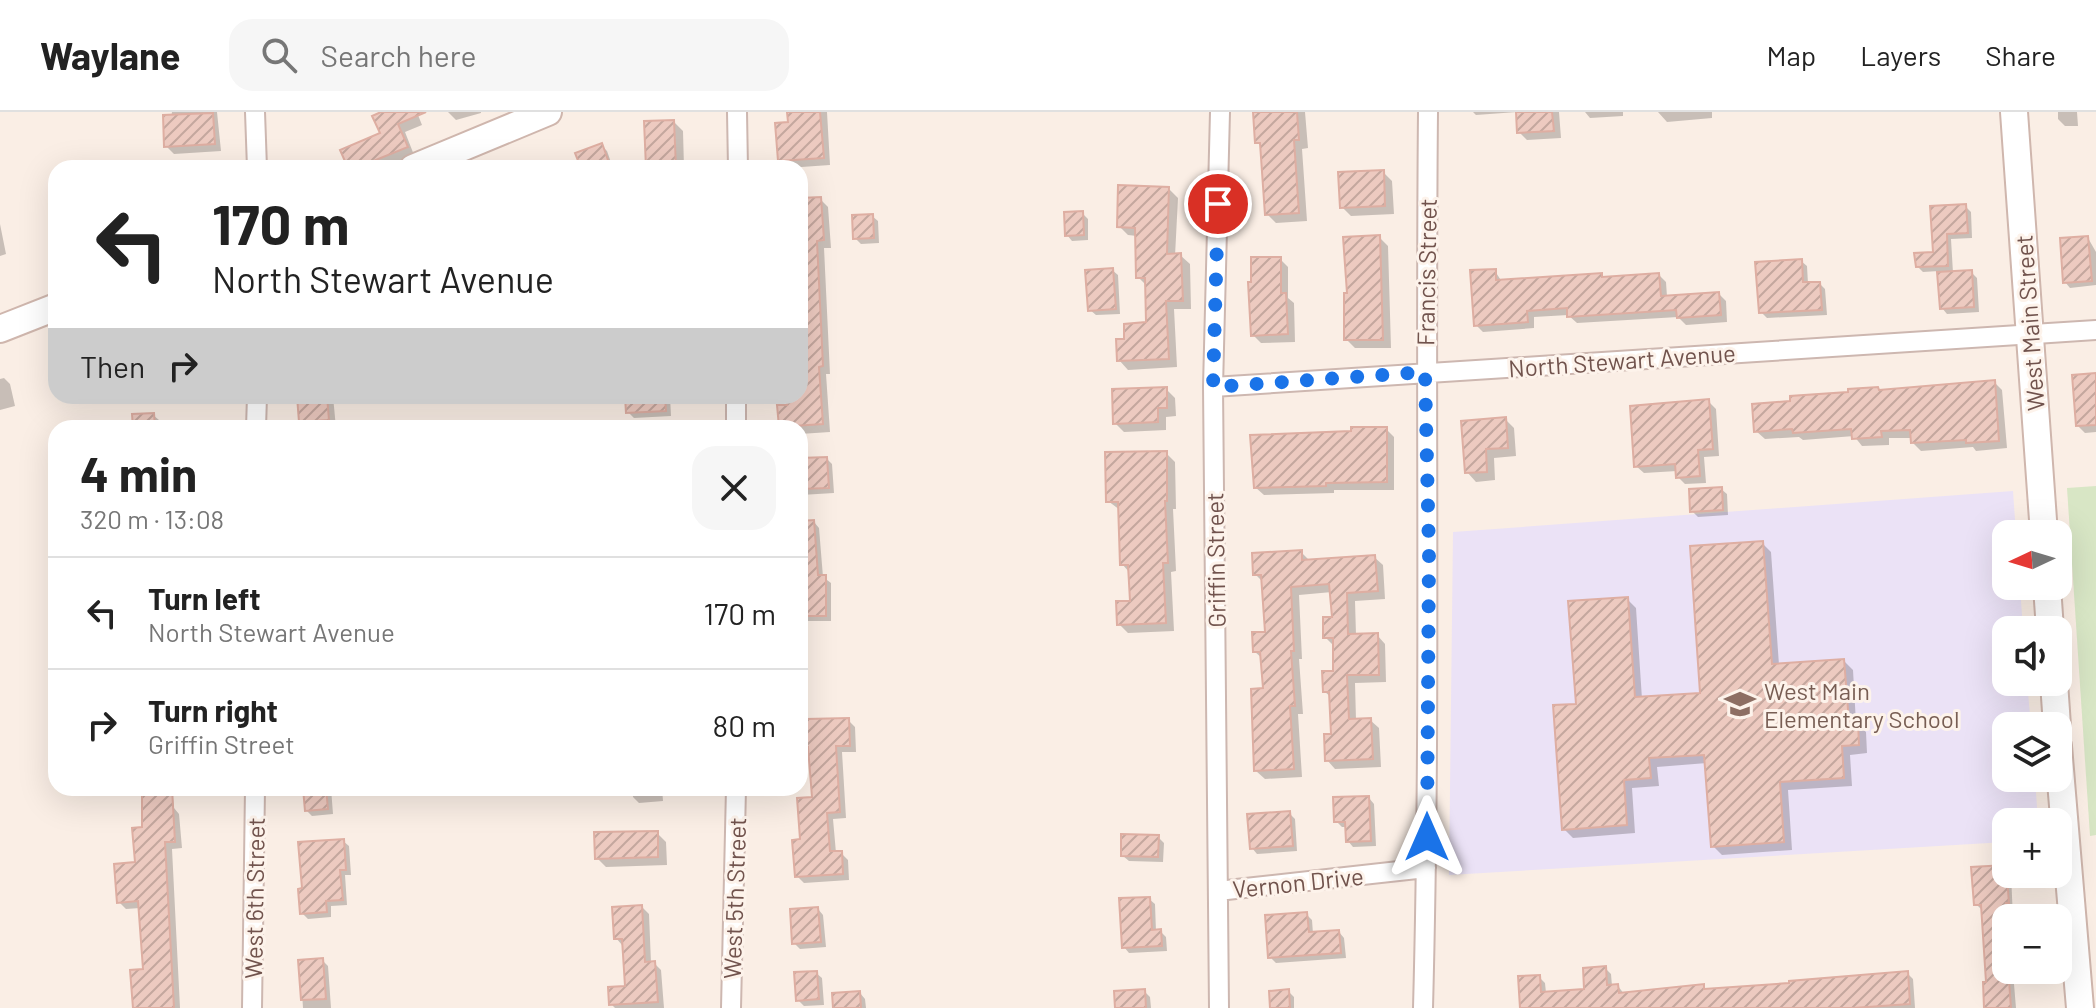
<!DOCTYPE html>
<html lang="en">
<head>
<meta charset="utf-8">
<style>
	:root { --surface:#fff; --page:#f6f6f6; --text:#222; --muted:#767676; --line:#e0e0e0 }
	body { margin:0; font-family:Barlow,sans-serif; background:var(--page); color:var(--text); height:100vh; display:flex; flex-direction:column; font-size:30px; white-space:nowrap }
	* { box-sizing:border-box; margin:0 }
	p { font-size:26px; color:var(--muted) }
	.icon { flex:none; width:44px; height:44px; fill:none; stroke:currentColor; stroke-width:2; stroke-linecap:round; stroke-linejoin:round }
	.map { position:relative; flex:1; overflow:hidden }
	.panel { position:absolute; left:48px; top:308px; width:760px; height:376px; display:flex; flex-direction:column; background:var(--surface); border-radius:24px; box-shadow:0 8px 32px #0002 }
	.panel>* { flex:none }
	.guide { position:absolute; left:48px; top:48px; width:760px; height:244px; border-radius:24px; box-shadow:0 8px 32px #0002; background:#fff; color:var(--text); overflow:hidden }
	.needle { width:52px; rotate:266deg }
	.fabs { position:absolute; left:1992px; top:408px; display:grid; gap:16px }
	.fabs a { display:grid; place-items:center; width:80px; height:80px; border-radius:16px; background:var(--surface); box-shadow:0 8px 32px #0002; font-size:40px }
	.pin { position:absolute; display:grid; place-items:center; width:68px; height:68px; color:#fff; margin:-34px; border:4px solid #fff; border-radius:50%; box-shadow:0 2px 8px #0007 }
	.me { position:absolute; width:88px; margin:-44px; rotate:0deg; stroke-linejoin:round; filter:drop-shadow(0 0 6px #0008) }
	.turn { display:flex; align-items:center; gap:28px; height:168px; padding:0 32px; font-size:36px }
	.turn .icon { width:104px; height:104px; stroke-width:2.5 }
	.turn b { display:block; font-size:56px; line-height:68px }
	.then { display:flex; align-items:center; height:76px; padding:0 32px; background:#0003; gap:16px; font-size:30px }
	.round { display:grid; place-items:center; flex:none; width:84px; height:84px; border-radius:24px; background:var(--page) }
	.headline { display:flex; align-items:center; justify-content:space-between; height:136px; padding:0 32px }
	h1 { font-size:48px; font-weight:700; line-height:60px }
	ul { padding:0; list-style:none }
	li { display:flex; align-items:center; gap:24px; height:112px; padding:0 32px; border-top:2px solid var(--line) }
	li div { flex:1 }
	li b { display:block; font-size:30px }
	li em { font-style:normal }
	header { display:flex; align-items:center; gap:48px; box-sizing:border-box; height:112px; padding:0 40px; background:var(--surface); border-bottom:2px solid var(--line) }
	header strong { font-size:38px }
	nav { display:flex; gap:44px; margin-inline-start:auto; font-size:28px }
	.search { width:560px; height:72px; background:var(--page); display:flex; align-items:center; gap:20px; box-sizing:border-box; padding:0 28px; border-radius:24px; color:var(--muted); font-size:30px }
	.map>svg:first-child { display:block }
</style>
</head>
<body>
<header>
<strong>Waylane</strong>
<div class="search"><svg class="icon" aria-label="search" viewBox="0 0 24 24"><circle cx="10" cy="10" r="6"/><path d="M15 15l6 6"/></svg>Search here</div>
<nav><a>Map</a><a>Layers</a><a>Share</a></nav>
</header>
<div class="map">
<svg width="2096" height="896" viewBox="0 0 2096 896">
	<defs>
		<pattern id="building-hatch" width="6" height="6" patternUnits="userSpaceOnUse" patternTransform="scale(2)"><rect width="6" height="6" fill="#edcac0"/><path d="M-1 1l2-2M0 6l6-6M5 7l2-2" fill="none" stroke="#c4a79e"/></pattern>
	</defs>
	<rect width="100%" height="100%" fill="#faeee5"/>
	<!-- education -->
	<path fill="#ebe2f6" d="M2013,379L2016,422H2006V474H2020L2023,518H2006V570H2027L2031,614H2006V666H2035L2038,710H2006V730L1449,763L1453,420Z"/>
	<!-- pitch -->
	<path fill="#d8e6c5" d="M2096,374V723L2090,724L2067,376Z"/>
	<!-- shadow -->
	<path fill="#0003" d="M172,0H217L221,39L174,42L166,34Z
		M386,0H425L418,3L422,13L405,20L414,43L382,56H350L382,23Z
		M448,0H481V1L456,8Z
		M789,0H827L830,53L787,56L780,48L790,12Z
		M1255,0H1305L1308,36L1302,37L1307,109L1276,111L1267,102L1262,35L1257,30Z
		M1473,0H1517L1476,3Z
		M1518,0H1559L1561,26L1527,28L1519,20Z
		M1585,0H1623V4L1590,6Z
		M1658,0H1712V6L1667,10Z
		M2058,0H2077L2078,14H2065L2058,7Z
		M674,10L683,19L684,56H648Z
		M601,33L607,39L613,56H583Z
		M1383,60L1392,69L1394,102L1351,104L1342,95Z
		M1169,77L1178,86L1175,144L1180,143L1190,152L1191,197H1174L1177,255L1128,258L1119,248L1126,229L1148,212L1147,174L1138,165L1137,124L1128,123L1119,114Z
		M820,87L828,95L831,136H824L830,262H826L830,320L800,322V316L781,314L789,294L788,284H800V88Z
		M1965,94L1971,100L1972,126L1951,127L1953,161L1971,160L1977,166L1979,200L1947,202L1942,196L1939,159L1923,160L1917,154L1935,142L1932,96Z
		M1082,101L1088,107V128L1072,129L1067,123Z
		M872,104L878,109L879,131L861,132L855,126Z
		M0,112L6,142L0,144Z
		M1379,125L1388,134L1391,236H1355L1346,227L1349,183Z
		M2088,126L2096,140V173L2070,176L2065,170Z
		M1280,147L1288,155V186L1294,191L1295,230L1261,231L1253,223Z
		M1801,149L1807,154L1808,172H1820L1825,177L1827,203L1767,206L1761,200Z
		M1112,158L1118,163L1120,202L1096,203L1090,198Z
		M1495,159L1502,170L1601,163L1604,167L1659,163L1666,170L1667,185L1719,182L1726,189L1727,210L1686,213L1678,205L1577,211L1568,203L1534,205V216L1483,220L1476,213Z
		M2096,263V320L2085,321L2078,314Z
		M4,266L10,272L15,294L0,298V267Z
		M1994,270L2002,278L2007,336L1976,339L1973,335L1921,339L1913,331V326H1889V333L1862,334L1854,324L1803,328L1799,325L1765,327L1756,319L1880,280Z
		M1166,277L1175,286L1176,304L1166,305V318L1124,320L1115,311Z
		M299,284H333L336,316H302Z
		M627,284H670L671,304L634,306L628,300Z
		M1709,290L1716,297L1719,344L1704,345L1706,371L1685,372L1678,365L1677,359L1644,361L1636,354Z
		M153,303L159,308L160,316H135Z
		M1505,307L1514,316L1516,344L1494,346L1495,368L1476,370L1467,360Z
		M1386,317L1394,325V378H1334V381L1264,383L1255,375Z
		M1166,341L1175,350L1176,397H1173L1176,459L1171,460L1174,519L1128,521L1119,512L1132,490L1130,461L1122,452L1120,398L1108,389Z
		M827,347L832,352L834,381L801,383L800,348Z
		M1721,377L1727,382L1728,403L1698,405L1692,399Z
		M814,410L819,416L823,465L831,471V509H800V411Z
		M1762,431L1771,440L1779,553L1844,549L1853,558L1856,611L1866,620L1867,641L1850,643L1852,674L1788,678L1792,738L1722,743L1713,734L1707,651L1657,655L1659,674L1632,676L1635,721L1573,726L1564,717L1578,594L1627,487L1636,496L1642,587L1702,582Z
		M1301,440L1310,449L1374,445L1383,453L1385,487L1355,489L1356,523H1377L1385,532L1386,570L1355,571L1356,608H1370L1379,616L1381,655L1335,657L1327,648L1333,624L1332,586L1325,580L1335,561V535L1325,525L1334,507L1332,480L1299,483L1302,547H1299L1303,602H1298L1302,665L1265,667L1256,659L1265,578L1263,547L1255,540L1267,522L1264,471L1255,462Z
		M848,608L855,615L856,640H842L846,706L833,707L836,741H841L848,748L849,768L804,771L797,764L802,729L814,686L811,641H800V616Z
		M144,676H172L174,696L179,702L182,736L172,737L180,896H135L145,859L140,796L126,797L119,790L137,752L144,717Z
		M305,676H331L333,702L312,704L306,698Z
		M632,676H662L663,689L639,691L633,685Z
		M1369,686L1374,692L1376,734L1353,735L1348,729L1347,715H1342L1336,709Z
		M1289,701L1295,707L1297,739L1257,742L1252,736Z
		M657,721L666,730L667,753L606,755L597,746Z
		M1158,725L1164,731L1163,750L1129,749L1123,744Z
		M343,729L349,734L351,763H345L347,793L331,794V805L308,807L302,801Z
		M2006,762H2011L2013,806H2006V858H2016L2013,860L2016,896H1986L1988,871L1982,798L1976,792Z
		M1149,787L1155,792L1156,820L1160,819L1166,825L1167,839L1129,841L1124,835Z
		M642,795L649,802L651,851H654L661,858L664,896H615L611,892L627,876L622,833L616,826Z
		M818,797L823,803L826,835L800,837L794,831Z
		M1306,802L1312,808L1313,822L1339,820L1344,826L1346,846L1276,851L1270,845Z
		M322,848L328,854L331,896H303L300,850Z
		M1605,856L1611,862L1612,874H1618L1624,882L1703,874L1708,879L1907,861L1913,867L1915,896H1523L1539,865L1545,871L1546,881L1586,878Z
		M816,861L822,866L824,893L804,894L798,888Z
		M1144,879L1150,885L1151,896H1117Z
		M1288,879L1294,885V896H1272Z
		M860,881L865,887L866,896H835Z"/>
	<!-- building -->
	<path fill="url(#building-hatch)" stroke="#deaea2" stroke-width="2" d="M381,0H426L398,12L408,35L356,56H348L340,38L380,21L372,4Z
		M787,0H820L824,46L778,49L775,11L788,10Z
		M1253,0H1297L1299,28H1294L1299,101L1265,103L1260,31H1255Z
		M1516,0H1552L1554,19L1517,21Z
		M213,1L215,32L164,35L163,3Z
		M674,8L676,56H646L644,9Z
		M602,31L609,51L597,56H581L575,41Z
		M1384,58L1385,94L1340,96L1338,60Z
		M1118,73L1169,75L1167,142L1181,141L1183,189H1166L1169,247L1117,249L1116,227H1124V212L1146,210L1145,166H1136L1135,116L1117,115Z
		M821,85L824,128L817,129L823,254L819,255L823,312L779,315L777,293H787L786,284H800V86Z
		M1966,92L1968,121L1947,122L1948,154L1916,155L1914,141L1933,140L1930,94Z
		M1083,99L1084,123L1065,124L1064,100Z
		M873,102L874,126L853,127L852,103Z
		M1380,123L1383,228H1344V181H1347L1343,125Z
		M2088,124L2092,169L2063,171L2060,126Z
		M1251,145H1281V181H1286L1288,222L1251,224L1248,170H1251Z
		M1802,147L1803,170H1820L1822,198L1759,201L1755,150Z
		M1113,156L1116,197L1088,199L1085,158Z
		M1496,157V168L1602,161V165L1659,161L1661,184L1719,180L1721,203L1677,206L1676,198L1567,205V196L1527,199L1528,210L1474,214L1470,158Z
		M1972,158L1974,195L1940,197L1937,160Z
		M2096,261V313L2076,314L2072,263Z
		M1995,268L1999,329L1966,331V328L1911,331L1910,318L1881,319L1882,325L1852,327L1851,317L1793,321L1792,317L1754,320L1752,292L1790,289V284L1848,280V277L1878,275L1879,278Z
		M1167,275V296H1158V310L1113,312L1112,277Z
		M297,284H327L329,308L299,310Z
		M625,284H665L666,299L626,301Z
		M1709,287L1713,337L1698,338L1700,364L1676,366L1675,352L1634,355L1630,294Z
		M154,301L155,316H133L132,302Z
		M1506,305L1508,336L1486,337L1487,360L1465,361L1461,309Z
		M1351,315H1387V370L1326,371V374L1254,376L1250,323L1351,319Z
		M1167,339V389H1165L1168,451H1163L1166,511L1117,513L1116,489H1130L1128,453H1120L1118,390H1106L1105,340Z
		M827,345L829,376L800,377V346Z
		M1722,375L1723,398L1690,400L1689,377Z
		M814,408L818,463H826V504H800V409Z
		M1763,429L1772,552L1844,547L1849,610L1858,609L1859,633L1842,634L1844,666L1780,670L1784,730L1711,735L1704,643L1649,646L1651,666L1624,668L1627,713L1562,718L1553,593L1576,592L1568,489L1628,485L1635,585L1700,581L1690,434Z
		M1302,438V448L1375,443L1378,479L1347,481L1348,522L1378,521L1379,563H1347L1349,607L1371,606L1373,647L1325,649L1324,622H1331L1329,580H1323L1322,559H1333V526H1323V505H1332L1329,472L1291,475L1294,539H1291L1295,594H1290L1294,657L1254,659L1251,577L1263,576L1260,540H1253L1252,520H1265L1261,463H1253L1252,441Z
		M849,606L850,634H836L840,700L827,701L830,739H842L843,762L795,765L792,728L800,727L797,686L812,685L808,635H800V614L806,613V607Z
		M142,676H172L175,730H165L174,896H133L130,858L143,857L138,789L117,791L114,752L135,750L132,716L142,715Z
		M303,676H326L328,697L305,699Z
		M1369,684L1371,729L1346,730L1345,710H1334L1333,685Z
		M1290,699L1293,734L1250,737L1247,702Z
		M658,719V745L595,747L594,720Z
		M1121,722L1159,723L1158,745L1121,744Z
		M344,727L346,758H340L343,788L326,789L327,800L300,802L298,777L302,776L298,730Z
		M2006,753L2009,791H2006V868H2009L2011,896H1984L1983,870H1986L1981,793H1974L1971,755Z
		M1150,785L1152,818L1161,817L1162,834L1122,836L1119,786Z
		M642,793L645,850L655,849L658,890L609,893L608,875L625,874L622,827H614L612,795Z
		M818,795L821,830L792,832L790,797Z
		M1307,800L1309,820L1339,818L1341,841L1268,846L1265,803Z
		M323,846L326,887L301,888L298,848Z
		M1606,854L1607,873L1618,872L1619,881L1704,872V877L1789,871V869L1908,859L1910,892L1853,896H1520L1518,864L1540,863L1541,880L1584,877L1583,856Z
		M817,859L819,887L796,889L794,860Z
		M1145,877L1146,896H1115L1114,879Z
		M1289,877L1290,896H1270L1269,879Z
		M860,879L861,896H833L832,881Z"/>
	<g fill="none" stroke-linecap="round" stroke-linejoin="round">
		<defs>
			<path id="street" d="M255,0L257,56
				M737,0L738,56
				M1213,275L2096,218
				M736,284V316
				M256,316L257,284
				M1218,779L1426,756
				M252,896L255,676
				M731,896L736,676
				M1219,896L1213,275L1220,0
				M1423,896C1431,597 1425,299 1428,0"/>
			<path id="secondary" d="M2014,0L2044,422
				M413,56L548,0
				M0,217L56,195
				M2047,474L2050,518
				M2054,570L2057,614
				M2058,634L2080,896"/>
		</defs>
		<!-- street casing -->
		<use href="#street" stroke="#cdb7b0" stroke-width="22"/>
		<!-- secondary casing -->
		<use href="#secondary" stroke="#cfb6ad" stroke-width="30"/>
		<!-- street -->
		<use href="#street" stroke="#fff" stroke-width="18"/>
		<!-- secondary -->
		<use href="#secondary" stroke="#fff" stroke-width="26"/>
	</g>
	<g fill="none" stroke-linecap="round" stroke-linejoin="round">
		<!-- route -->
		<path stroke="#1a73e8" stroke-width="14" stroke-dasharray="0 25.2" d="M1218,92L1213,275L1425,260L1429,441L1427,725"/>
	</g>
	<!-- icons -->
	<defs>
		<symbol id="school-bare" viewBox="-9 -9 18 18"><path d="M0-5L7-2L0 1L-7-2ZM-4 1L0 2.5L4 1V4Q0 6-4 4Z" fill="#8d6e63" stroke="#fdf3eb" stroke-width="2.5" paint-order="stroke"/></symbol>
	</defs>
	<g fill-rule="evenodd">
		<use href="#school-bare" x="1718" y="570" width="44" height="44"/>
	</g>
	<g text-anchor="middle" dominant-baseline="central" stroke-width="6" stroke-linejoin="round" paint-order="stroke">
		<!-- street labels -->
		<g font-size="24" fill="#71534d" stroke="#fdf3eb">
			<text transform="translate(1426 160) rotate(-89)">Francis Street</text>
			<text transform="translate(2029 211) rotate(-94)">West Main Street</text>
			<text transform="translate(1622 248) rotate(-4)">North Stewart Avenue</text>
			<text transform="translate(1215 448) rotate(-91)">Griffin Street</text>
			<text transform="translate(1298 770) rotate(-6)">Vernon Drive</text>
			<text transform="translate(254 786) rotate(-89)">West 6th Street</text>
			<text transform="translate(734 786) rotate(-88)">West 5th Street</text>
		</g>
		<!-- education labels -->
		<g font-size="24" fill="#785e54" stroke="#fdf3eb" text-anchor="start">
			<text x="1764" y="578">West Main<tspan x="1764" dy="28">Elementary School</tspan></text>
		</g>
	</g>
</svg>
<div class="fabs">
<a><svg class="needle" viewBox="-14 -14 28 28"><path d="M0-13l5 13h-10z" fill="#e53935"/><path d="M0 13l5-13h-10z" fill="#767676"/></svg></a>
<a><svg class="icon" aria-label="sound" viewBox="0 0 24 24"><path d="M4 9h4l5-4v14l-5-4H4zM17 9q2 3 0 6"/></svg></a>
<a><svg class="icon" aria-label="layers" viewBox="0 0 24 24"><path d="M12 4l9 5-9 5-9-5zM3 14l9 5 9-5"/></svg></a>
<a>+</a>
<a>−</a>
</div>
<div class="pin" style="left:1218px;top:92px;background:#d93025"><svg class="icon" aria-label="arrive" viewBox="0 0 24 24"><path d="M6 21V4h12l-3 4 3 4H6"/></svg></div>
<svg class="me" style="left:1427px;top:725px" viewBox="-20 -20 40 40"><path d="M0-17L14 15 0 8-14 15z" fill="#1a73e8" stroke="#fff" stroke-width="4"/></svg>
<div class="guide">
<div class="turn"><svg class="icon" aria-label="left" viewBox="0 0 24 24"><path d="M17 20v-9H6M10 6l-5 5 5 5"/></svg><div><b>170 m</b>North Stewart Avenue</div></div>
<div class="then">Then<svg class="icon" aria-label="right" viewBox="0 0 24 24"><path d="M7 20v-9h11M14 6l5 5-5 5"/></svg></div>
</div>
<section class="panel">
<div class="headline"><div><h1>4 min</h1><p>320 m · 13:08</p></div><a class="round"><svg class="icon" aria-label="close" viewBox="0 0 24 24"><path d="M6 6l12 12M18 6L6 18"/></svg></a></div>
<ul>
<li><svg class="icon" aria-label="left" viewBox="0 0 24 24"><path d="M17 20v-9H6M10 6l-5 5 5 5"/></svg><div><b>Turn left</b><p>North Stewart Avenue</p></div><em>170 m</em></li>
<li><svg class="icon" aria-label="right" viewBox="0 0 24 24"><path d="M7 20v-9h11M14 6l5 5-5 5"/></svg><div><b>Turn right</b><p>Griffin Street</p></div><em>80 m</em></li>
</ul>
</section>
</div>
</body>
</html>
